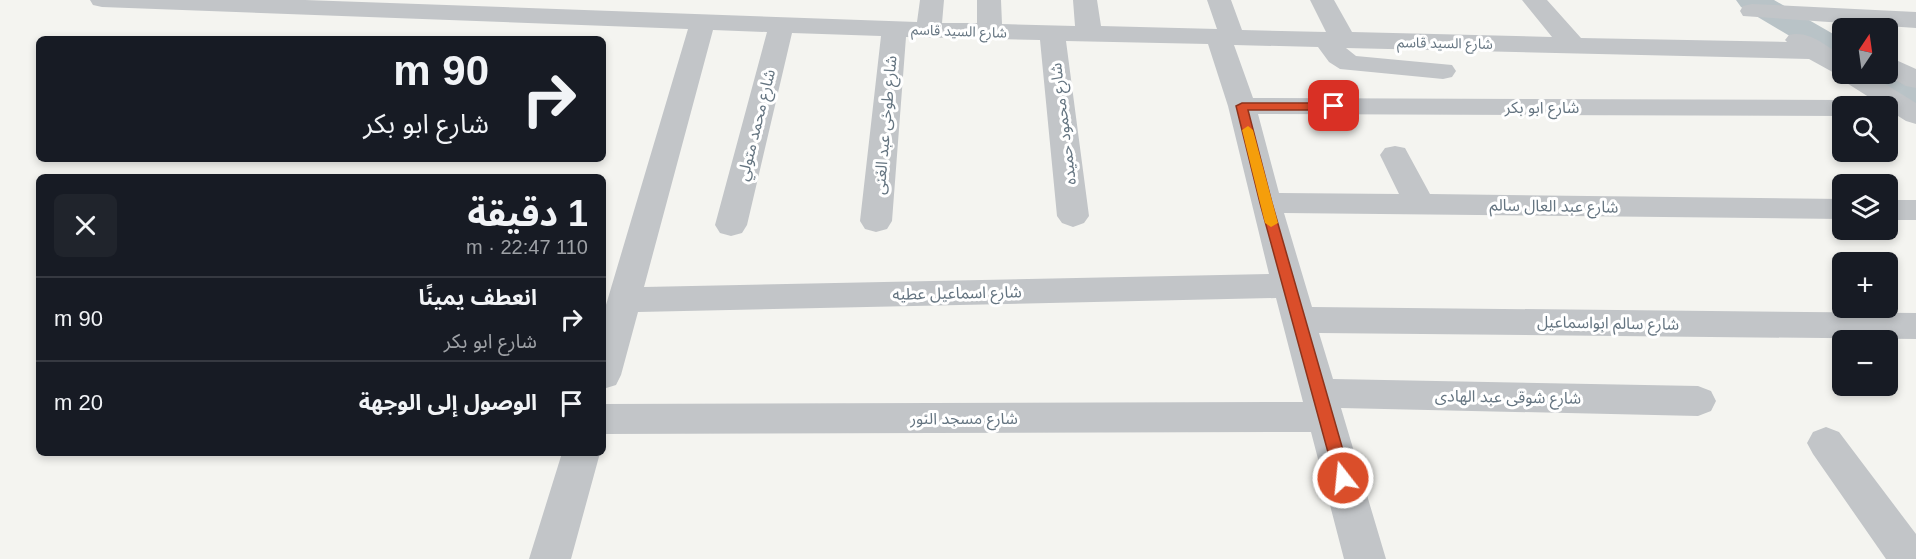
<!DOCTYPE html>
<html lang="ar">
<head>
<meta charset="utf-8">
<style>
	:root { --surface:#171b24; --page:#20242c; --text:#f1f3f6; --muted:#9ea1a6; --line:#363941 }
	body { margin:0; font-family:Helvetica,"Noto Sans Arabic",sans-serif; background:var(--page); color:var(--text); direction:rtl; height:100vh; display:flex; flex-direction:column; font-size:22px; white-space:nowrap }
	* { box-sizing:border-box; margin:0 }
	p { font-size:20px; color:var(--muted) }
	.icon { flex:none; width:33px; height:33px; fill:none; stroke:currentColor; stroke-width:2; stroke-linecap:round; stroke-linejoin:round }
	.map { position:relative; flex:1; overflow:hidden; direction:ltr }
	.details { position:absolute; left:36px; top:174px; width:570px; height:282px; display:flex; flex-direction:column; background:var(--surface); border-radius:9px; box-shadow:0 3px 9px #0003; direction:rtl }
	.details>* { flex:none }
	.guide { position:absolute; left:36px; top:36px; width:570px; height:126px; border-radius:9px; box-shadow:0 3px 9px #0003; direction:rtl; background:#171b24; color:var(--text); overflow:hidden }
	.needle { width:39px; rotate:13deg }
	.buttons { position:absolute; left:1832px; top:18px; display:grid; gap:12px }
	.buttons a { display:grid; place-items:center; width:66px; height:66px; border-radius:9px; background:var(--surface); box-shadow:0 3px 9px #0003; font-size:30px }
	.pin { position:absolute; display:grid; place-items:center; width:51px; height:51px; color:#fff; margin:-26px; border-radius:12px; box-shadow:0 3px 9px #0006 }
	.me { position:absolute; width:66px; margin:-33px; rotate:344deg; stroke-linejoin:round; filter:drop-shadow(0 0 4px #0008) }
	.turn { display:flex; align-items:center; gap:21px; height:126px; padding:0 18px; font-size:27px }
	.turn .icon { width:78px; height:78px; stroke-width:2.5 }
	.turn b { display:block; font-size:42px; line-height:51px }
	.round { display:grid; place-items:center; flex:none; width:63px; height:63px; border-radius:9px; background:var(--page) }
	.overview { display:flex; align-items:center; justify-content:space-between; height:102px; padding:0 18px }
	h1 { font-size:36px; font-weight:700; line-height:45px }
	ul { padding:0; list-style:none }
	li { display:flex; align-items:center; gap:18px; height:84px; padding:0 18px; border-top:2px solid var(--line) }
	li div { flex:1 }
	li b { display:block; font-size:22px }
	li em { font-style:normal }
	.map>svg:first-child { display:block }
</style>
</head>
<body>
<div class="map">
<svg width="1916" height="559" viewBox="0 0 1916 559">
	<rect width="100%" height="100%" fill="#f4f4f0"/>
	<g fill="none" stroke-linecap="round" stroke-linejoin="round">
		<!-- canal -->
		<path fill="#b9c3c7" fill-rule="evenodd" d="M1736,0H1774L1842,39V63L1830,60L1741,7Z
			M1887,66L1916,82V106C1898,102 1871,90 1860,74H1887Z"/>
		<!-- minor -->
		<path fill="#c2c5c8" fill-rule="evenodd" d="M90,0H305L917,22L920,0H944L942,23H977V0H1001L1002,24L1075,26L1073,0H1097L1101,26L1217,29L1207,0H1231L1242,30L1326,32L1310,0H1334L1352,32L1552,37L1522,0H1547L1581,38L1787,42L1785,40L1789,35C1809,30 1826,46 1842,56V74H1869L1916,103V124L1906,121L1887,109V106H1883L1842,80L1838,75L1809,59L1346,48L1356,56L1452,65L1456,71L1452,77L1443,79L1340,69L1329,62L1318,47L1234,45L1253,98L1842,100L1852,102L1855,106H1842V116L1258,114L1279,193L1399,194L1380,155L1385,148L1395,146L1405,148L1430,194L1842,199V219L1284,213L1312,307L1916,313V339L1319,333L1333,379L1698,386L1711,391L1716,401L1711,411L1698,416L1341,408L1386,559H1344L1311,432L603,434V404L1303,402L1276,298L638,312L621,375L616,385L603,389V315L688,29L102,7L93,5ZM713,30L767,32L715,225L720,233L731,236L742,233L747,225L792,33L881,36L860,221L865,229L876,232L887,229L892,221L906,37L1040,40L1057,216L1062,223L1073,227L1084,223L1089,216L1066,41L1208,44L1228,106L1269,274L644,287Z
			M1752,4L1916,12V28L1743,16L1740,11L1743,6Z
			M1887,56L1916,69V88L1906,86L1885,74H1887Z
			M1887,200H1916V220H1887Z
			M1826,427L1839,432L1916,534V559H1886L1813,454L1807,443L1813,432Z
			M562,453H600L571,559H529Z"/>
	</g>
	<!-- route -->
	<path fill="#da4e2a" stroke="#8e331b" stroke-width="1.5" d="M1242,103H1334L1340,106L1334,110H1248L1272,203L1351,478L1349,483L1343,485L1337,483L1335,478L1260,203L1236,106Z"/>
	<!-- slow -->
	<path fill="#f59e0b" d="M1248,126L1253,130L1278,223L1271,227L1265,223L1242,130Z"/>
	<g text-anchor="middle" dominant-baseline="central" stroke-width="6" stroke-linejoin="round" paint-order="stroke">
		<!-- far-street labels -->
		<g font-size="14" fill="#647480" stroke="#fff">
			<text transform="translate(959 31) rotate(2)">شارع السيد قاسم</text>
			<text transform="translate(1445 43) rotate(1)">شارع السيد قاسم</text>
		</g>
		<!-- street labels -->
		<g font-size="16" fill="#647480" stroke="#fff">
			<text x="1542" y="107">شارع ابو بكر</text>
			<text transform="translate(1063 124) rotate(-97)">شارع محمود حميده</text>
			<text transform="translate(756 125) rotate(-76)">شارع محمد متولي</text>
			<text transform="translate(885 125) rotate(-85)">شارع طوخى عبد الغنى</text>
			<text transform="translate(1554 206) rotate(1)">شارع عبد العال سالم</text>
			<text transform="translate(957 293) rotate(-1)">شارع اسماعيل عطيه</text>
			<text transform="translate(1608 323) rotate(1)">شارع سالم ابواسماعيل</text>
			<text transform="translate(1508 397) rotate(1)">شارع شوقى عبد الهادى</text>
			<text x="964" y="418">شارع مسجد النور</text>
		</g>
	</g>
</svg>
<div class="buttons">
<a><svg class="needle" viewBox="-14 -14 28 28"><path d="M0-13l5 13h-10z" fill="#e53935"/><path d="M0 13l5-13h-10z" fill="#9ea1a6"/></svg></a>
<a><svg class="icon" aria-label="search" viewBox="0 0 24 24"><circle cx="10" cy="10" r="6"/><path d="M15 15l6 6"/></svg></a>
<a><svg class="icon" aria-label="layers" viewBox="0 0 24 24"><path d="M12 4l9 5-9 5-9-5zM3 14l9 5 9-5"/></svg></a>
<a>+</a>
<a>−</a>
</div>
<div class="pin" style="left:1334px;top:106px;background:#d93025"><svg class="icon" aria-label="arrive" viewBox="0 0 24 24"><path d="M6 21V4h12l-3 4 3 4H6"/></svg></div>
<svg class="me" style="left:1343px;top:478px" viewBox="-20 -20 40 40"><circle r="17" fill="#da4e2a" stroke="#fff" stroke-width="3"/><path d="M0-11L8 9 0 5-8 9z" fill="#fff"/></svg>
<div class="guide">
<div class="turn"><svg class="icon" aria-label="right" viewBox="0 0 24 24"><path d="M7 20v-9h11M14 6l5 5-5 5"/></svg><div><b>90 m</b>شارع ابو بكر</div></div>
</div>
<section class="details">
<div class="overview"><div><h1>1 دقيقة</h1><p>110 m · 22:47</p></div><a class="round"><svg class="icon" aria-label="close" viewBox="0 0 24 24"><path d="M6 6l12 12M18 6L6 18"/></svg></a></div>
<ul>
<li><svg class="icon" aria-label="right" viewBox="0 0 24 24"><path d="M7 20v-9h11M14 6l5 5-5 5"/></svg><div><b>انعطف يمينًا</b><p>شارع ابو بكر</p></div><em>90 m</em></li>
<li><svg class="icon" aria-label="arrive" viewBox="0 0 24 24"><path d="M6 21V4h12l-3 4 3 4H6"/></svg><div><b>الوصول إلى الوجهة</b></div><em>20 m</em></li>
</ul>
</section>
</div>
</body>
</html>
